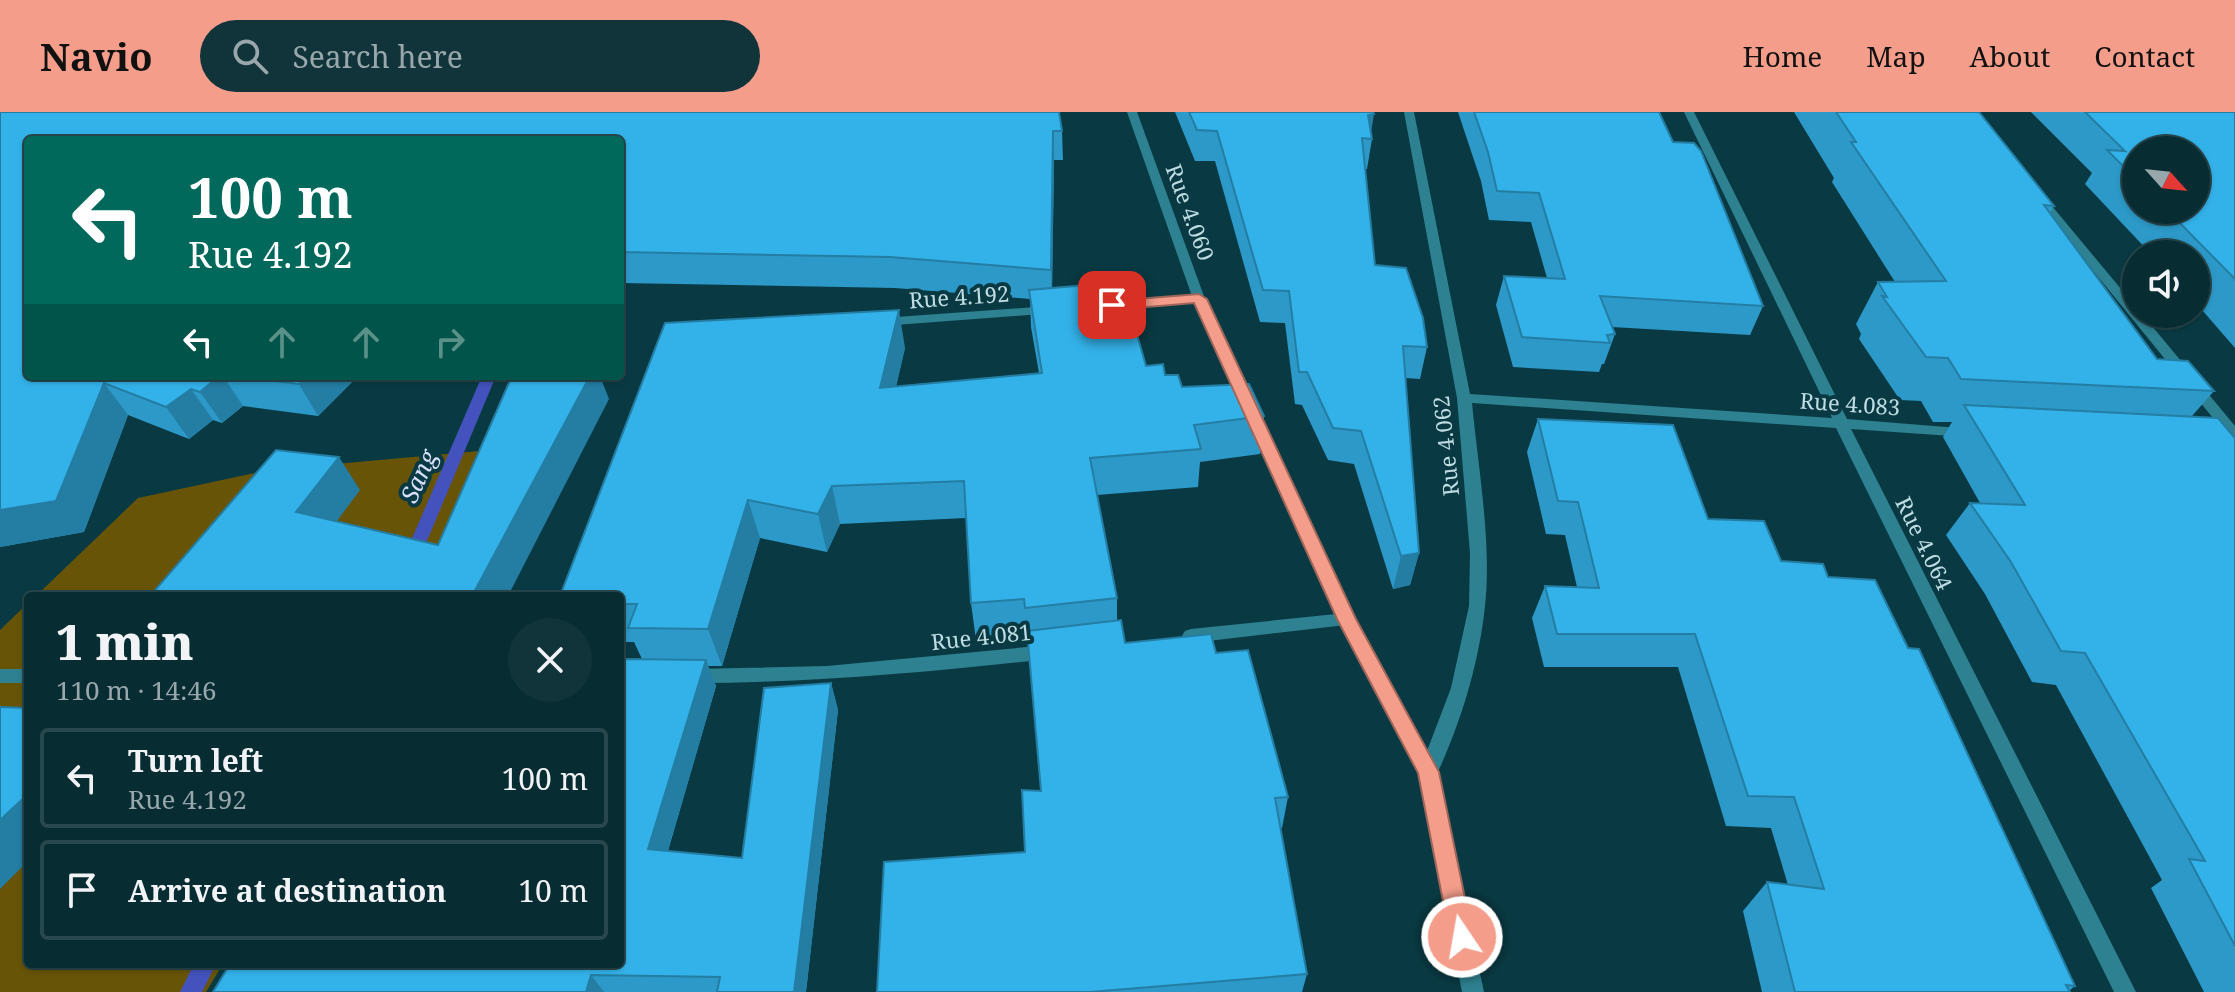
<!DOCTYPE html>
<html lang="en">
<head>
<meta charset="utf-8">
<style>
	:root { --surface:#072c32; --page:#10343a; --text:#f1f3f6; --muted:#98a7ac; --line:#28484d; --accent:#f49d8b }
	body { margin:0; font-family:"Noto Serif",serif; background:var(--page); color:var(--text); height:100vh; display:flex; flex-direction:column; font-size:30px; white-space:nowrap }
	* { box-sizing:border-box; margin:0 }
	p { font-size:26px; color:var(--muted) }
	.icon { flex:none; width:44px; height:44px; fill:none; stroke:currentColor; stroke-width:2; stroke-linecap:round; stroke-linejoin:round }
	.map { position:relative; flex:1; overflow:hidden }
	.drawer { position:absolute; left:24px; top:480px; width:600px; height:376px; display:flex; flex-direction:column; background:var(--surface); border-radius:8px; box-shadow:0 2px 6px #0004,0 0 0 2px var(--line) }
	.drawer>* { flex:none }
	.hud { position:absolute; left:24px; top:24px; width:600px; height:244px; border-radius:8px; box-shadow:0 2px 6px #0004,0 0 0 2px var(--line); background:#00695c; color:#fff; overflow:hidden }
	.needle { width:52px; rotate:117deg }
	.controls { position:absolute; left:2122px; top:24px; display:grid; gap:16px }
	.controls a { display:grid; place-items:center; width:88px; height:88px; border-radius:50%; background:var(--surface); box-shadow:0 2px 6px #0004,0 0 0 2px var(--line); font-size:40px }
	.pin { position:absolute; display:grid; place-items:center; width:68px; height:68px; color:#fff; margin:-34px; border-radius:16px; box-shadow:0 4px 12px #0006 }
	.me { position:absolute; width:88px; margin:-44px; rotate:348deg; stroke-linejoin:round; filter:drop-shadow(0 0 6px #0008) }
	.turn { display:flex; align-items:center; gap:28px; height:168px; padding:0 32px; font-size:36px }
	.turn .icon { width:104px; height:104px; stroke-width:2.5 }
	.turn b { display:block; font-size:56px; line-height:68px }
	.lanes { display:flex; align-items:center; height:76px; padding:0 32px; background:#0003; justify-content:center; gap:40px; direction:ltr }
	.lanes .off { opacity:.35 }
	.round { display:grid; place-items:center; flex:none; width:84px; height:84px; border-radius:42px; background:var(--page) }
	.overview { display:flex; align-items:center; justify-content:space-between; height:136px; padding:0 32px }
	h1 { font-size:48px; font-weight:800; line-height:60px }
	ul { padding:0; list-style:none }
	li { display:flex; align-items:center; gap:24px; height:100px; margin:0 16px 12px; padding:0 16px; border:4px solid var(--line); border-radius:8px }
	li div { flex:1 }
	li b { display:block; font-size:30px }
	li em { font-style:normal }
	header { display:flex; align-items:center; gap:48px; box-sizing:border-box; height:112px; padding:0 40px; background:var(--accent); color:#111 }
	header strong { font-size:38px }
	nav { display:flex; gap:44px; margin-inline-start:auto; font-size:28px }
	.search { width:560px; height:72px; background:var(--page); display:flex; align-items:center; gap:20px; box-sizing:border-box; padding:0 28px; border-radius:44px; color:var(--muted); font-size:30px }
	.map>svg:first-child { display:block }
</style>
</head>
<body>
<header>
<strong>Navio</strong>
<div class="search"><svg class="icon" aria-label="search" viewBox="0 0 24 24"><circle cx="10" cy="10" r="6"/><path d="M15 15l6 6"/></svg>Search here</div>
<nav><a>Home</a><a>Map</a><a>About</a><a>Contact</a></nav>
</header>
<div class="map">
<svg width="2235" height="880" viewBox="0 0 2235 880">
	<rect width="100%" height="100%" fill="#093a43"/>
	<!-- green -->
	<path fill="#685407" d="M525,335L438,484H36L138,386L269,358Z
		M28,491V852H223L206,880H0V518Z"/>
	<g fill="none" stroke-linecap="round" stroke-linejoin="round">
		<!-- stream -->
		<path fill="#4352bc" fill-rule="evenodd" d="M482,264H496L429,424L399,484H383L413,424Z
			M194,852H216L202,880H180Z"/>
		<!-- minor -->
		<path fill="#2e8191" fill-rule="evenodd" d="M1404,0H1414L1470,282L1832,306L1684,0H1694L1847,307L1971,317L1973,320L1966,325L1851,317L2136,880H2114L1836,316L1472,291C1478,354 1492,432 1485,494C1479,552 1460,614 1435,666L1428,668L1421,666L1419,660L1451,576L1469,494L1470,441L1457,286Z
			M2038,80L2042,82L2136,195V202H2142L2235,314V329L2230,327L2034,86V82Z
			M1199,183L1204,184V190L1109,197L1103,193L1109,189Z
			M1050,194L1057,198L1055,201L882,214L875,210L882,206Z
			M1346,501L1352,502L1354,507L1352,512L1346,513L1191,531L1185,529L1182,524L1185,519L1191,517Z
			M1049,533L1055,535L1058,540L1055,545L1049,547C931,560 813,571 694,571L688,569L685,564L688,559L694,557L827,554Z
			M0,557H28V571H0Z"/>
		<!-- tertiary -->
		<path fill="#2e8191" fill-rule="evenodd" d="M1127,0H1137L1205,187L1354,507L1437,660L1484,880H1462L1419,661L1338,507L1193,187Z"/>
	</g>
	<!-- wall -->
	<path fill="#2c99c8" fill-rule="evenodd" d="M0,0L1062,19L1063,48H1054L1052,176L1146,254L1165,263L1182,275L1264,304L1260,342L1200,350L1198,375L1097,383L1117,486V509L1125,531L1216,541L1288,685L1282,716H1280L1307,862L1302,880H877L1025,740L1041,679L1027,524L976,528L971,491L966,406L840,412L827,440L760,426L722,554H708L716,574L668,739L742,746L831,571L838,598L806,880H213L620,852L642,547L634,530H620V484L905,236L896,274L1039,261L1031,215L1030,187L895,176L620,171V28L28,264H358L318,304L243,294L222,311L213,308L189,327L128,303L84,420L0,435Z
		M1175,0H1373L1371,19L1372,27L1367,57H1365L1375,153L1427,235L1420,267L1405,266L1419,441L1410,473L1393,477L1354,352L1328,348L1302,293L1295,292L1285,211L1260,210L1215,49H1195Z
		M1458,0H1659L1673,30L1763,194L1750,223L1612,215L1615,222L1604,252H1602L1599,260L1513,255L1496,193L1504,164L1547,166L1531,110L1489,108L1481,69Z
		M1794,0H1979L2054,94L2050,101L2157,247L2214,279L2192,304L2235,326V880H2204L2151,776L2162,768L2056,573L2032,570L1985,482L1946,423L1970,391H1980L1943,325L1952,310H1933L1921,289L1900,288L1859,227L1861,222L1856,212L1878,170H1895L1832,70L1834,66Z
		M2031,0H2235V236L2196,191V142H2151L2085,72L2092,61ZM2136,38L2196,98H2136Z
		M1538,307L1781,449L1828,465L1908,536L2075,874L2069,879L2070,880H1762L1743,799L1767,770L1788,773L1771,716L1726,714L1678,555H1544L1532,506L1545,474L1577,475L1565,423L1546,422L1527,340Z"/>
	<!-- shaded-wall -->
	<path fill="#247da3" d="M1374,2L1370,27L1368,3Z
		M1053,19L1054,48L1052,188L1051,158Z
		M899,198L905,236L887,314L880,276Z
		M219,264H223L243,294L222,311L200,280Z
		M307,264H358L318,304L299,272Z
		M590,264H600L609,287L508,484H472Z
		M104,271L128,303L84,420L0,435V398Z
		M191,277L213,308L189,327L166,295Z
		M339,345L360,378L319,433L296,400Z
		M832,374L840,412L827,440L818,402Z
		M748,388L760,426L722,554L708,517Z
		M1419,441L1410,473L1393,477L1401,444Z
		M706,548L716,574L661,761L648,737Z
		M831,571L838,598L806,880H794Z
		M28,682V749L0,777V708Z
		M591,863L604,880H586Z"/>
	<!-- building -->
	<path fill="#33b2e9" stroke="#247da3" stroke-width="2" d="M0,0H1059L1062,19H1053L1051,158L890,145L620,140V28H28V264H219L200,280L191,277L166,295L104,271L56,389L0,398Z
		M1189,0H1373L1374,2L1368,3L1372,27L1362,26L1375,153L1406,156L1423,206L1427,235L1403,234L1419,441L1401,444L1361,319L1333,316L1307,260H1299L1289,179L1263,178L1217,19L1197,18Z
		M1474,0H1659L1673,30L1694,31L1701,39L1763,194L1600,184L1615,222L1607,223L1610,231L1522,225L1504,164L1565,167L1539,81L1497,79L1488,40Z
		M1836,0H1979L2054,94L2044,93L2157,247L2188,249L2214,279L1961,267L1948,246L1926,245L1882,184L1887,185L1878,170L1946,169L1851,30H1856Z
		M2085,0H2235V167L2167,98H2196V38H2136V67L2107,38L2125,39Z
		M1122,170L1146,254L1163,252L1165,263H1178L1182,275L1249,272L1264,304L1194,313L1201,337L1090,346L1117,486L1025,496L1024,487L971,491L964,369L832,374L818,402L748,388L708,517L628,516L637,492H620V484H560L665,211L899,198L880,276L1042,261L1029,178Z
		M234,264H307L299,272Z
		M512,264H590L472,484H249L243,482L242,484H150L276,338L339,345L296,400L438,433Z
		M1964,293L2218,306L2235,326V834L2189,747L2205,749L2085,541L2061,539L2011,450L1970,391L2025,393Z
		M1538,307L1673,313L1708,407L1764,409L1781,449L1823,452L1828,465L1875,468L1908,536L1919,537L2075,874L2066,873L2070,880H1795L1767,770L1824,777L1794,685L1748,684L1695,522H1557L1545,474L1599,476L1578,390L1558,389Z
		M1121,508L1125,531L1211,522L1216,541L1248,538L1288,685L1275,686L1307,862L1090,880H877L884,750L1025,740L1022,678L1041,679L1027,519Z
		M625,547L706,548L648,737L742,746L764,576L831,571L794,880H717L720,865L591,863L586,880H213L230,852H620V559Z
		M0,595L28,596V682L0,708Z"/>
	<!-- route -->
	<path fill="#f49d8b" stroke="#9f665a" stroke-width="2" d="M1199,182L1207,187L1356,507L1439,660L1473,825L1470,833L1462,836L1453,833L1450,825L1418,661L1337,507L1194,191L1112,198L1105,193L1112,189Z"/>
	<g text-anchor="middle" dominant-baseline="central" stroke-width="8" stroke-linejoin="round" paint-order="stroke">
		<!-- street labels -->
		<g font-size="22" fill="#bfdce3" stroke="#093a43">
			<text transform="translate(1191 100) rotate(70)">Rue 4.060</text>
			<text transform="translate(959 184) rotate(-4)">Rue 4.192</text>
			<text transform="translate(1850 291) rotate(4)">Rue 4.083</text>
			<text transform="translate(1445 334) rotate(-96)">Rue 4.062</text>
			<text transform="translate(1925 431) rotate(64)">Rue 4.064</text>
			<text transform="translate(981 524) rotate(-6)">Rue 4.081</text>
		</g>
		<!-- water labels -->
		<g font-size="24" font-style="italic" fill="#d8e0fc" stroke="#093a43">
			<text transform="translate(418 364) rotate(-66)">Sang</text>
		</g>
	</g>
</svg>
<div class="controls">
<a><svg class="needle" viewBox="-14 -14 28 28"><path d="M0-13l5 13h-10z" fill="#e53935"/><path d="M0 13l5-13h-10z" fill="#98a7ac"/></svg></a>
<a><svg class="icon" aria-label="sound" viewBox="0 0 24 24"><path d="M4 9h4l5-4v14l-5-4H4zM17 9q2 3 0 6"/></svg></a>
</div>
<div class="pin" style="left:1112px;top:193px;background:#d93025"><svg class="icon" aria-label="arrive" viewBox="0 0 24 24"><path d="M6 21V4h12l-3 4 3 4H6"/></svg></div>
<svg class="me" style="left:1462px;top:825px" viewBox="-20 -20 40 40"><circle r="17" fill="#f49d8b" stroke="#fff" stroke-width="3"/><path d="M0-11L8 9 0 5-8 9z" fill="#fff"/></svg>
<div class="hud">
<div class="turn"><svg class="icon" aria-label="left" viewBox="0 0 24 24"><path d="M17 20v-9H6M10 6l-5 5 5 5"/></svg><div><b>100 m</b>Rue 4.192</div></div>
<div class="lanes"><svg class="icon" aria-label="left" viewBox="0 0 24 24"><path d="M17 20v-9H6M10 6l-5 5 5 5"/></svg><svg class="icon off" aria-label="ahead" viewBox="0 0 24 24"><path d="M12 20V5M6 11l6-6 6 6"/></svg><svg class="icon off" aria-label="ahead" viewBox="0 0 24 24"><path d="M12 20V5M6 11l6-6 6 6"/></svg><svg class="icon off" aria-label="right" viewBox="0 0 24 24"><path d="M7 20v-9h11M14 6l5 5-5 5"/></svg></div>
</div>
<section class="drawer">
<div class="overview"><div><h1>1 min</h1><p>110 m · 14:46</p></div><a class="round"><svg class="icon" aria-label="close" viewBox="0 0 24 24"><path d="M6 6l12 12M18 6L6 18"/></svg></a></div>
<ul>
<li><svg class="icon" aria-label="left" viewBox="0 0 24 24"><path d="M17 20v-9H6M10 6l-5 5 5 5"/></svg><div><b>Turn left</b><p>Rue 4.192</p></div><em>100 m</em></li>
<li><svg class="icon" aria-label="arrive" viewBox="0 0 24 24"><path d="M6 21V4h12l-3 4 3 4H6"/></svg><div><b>Arrive at destination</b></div><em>10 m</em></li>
</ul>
</section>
</div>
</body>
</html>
